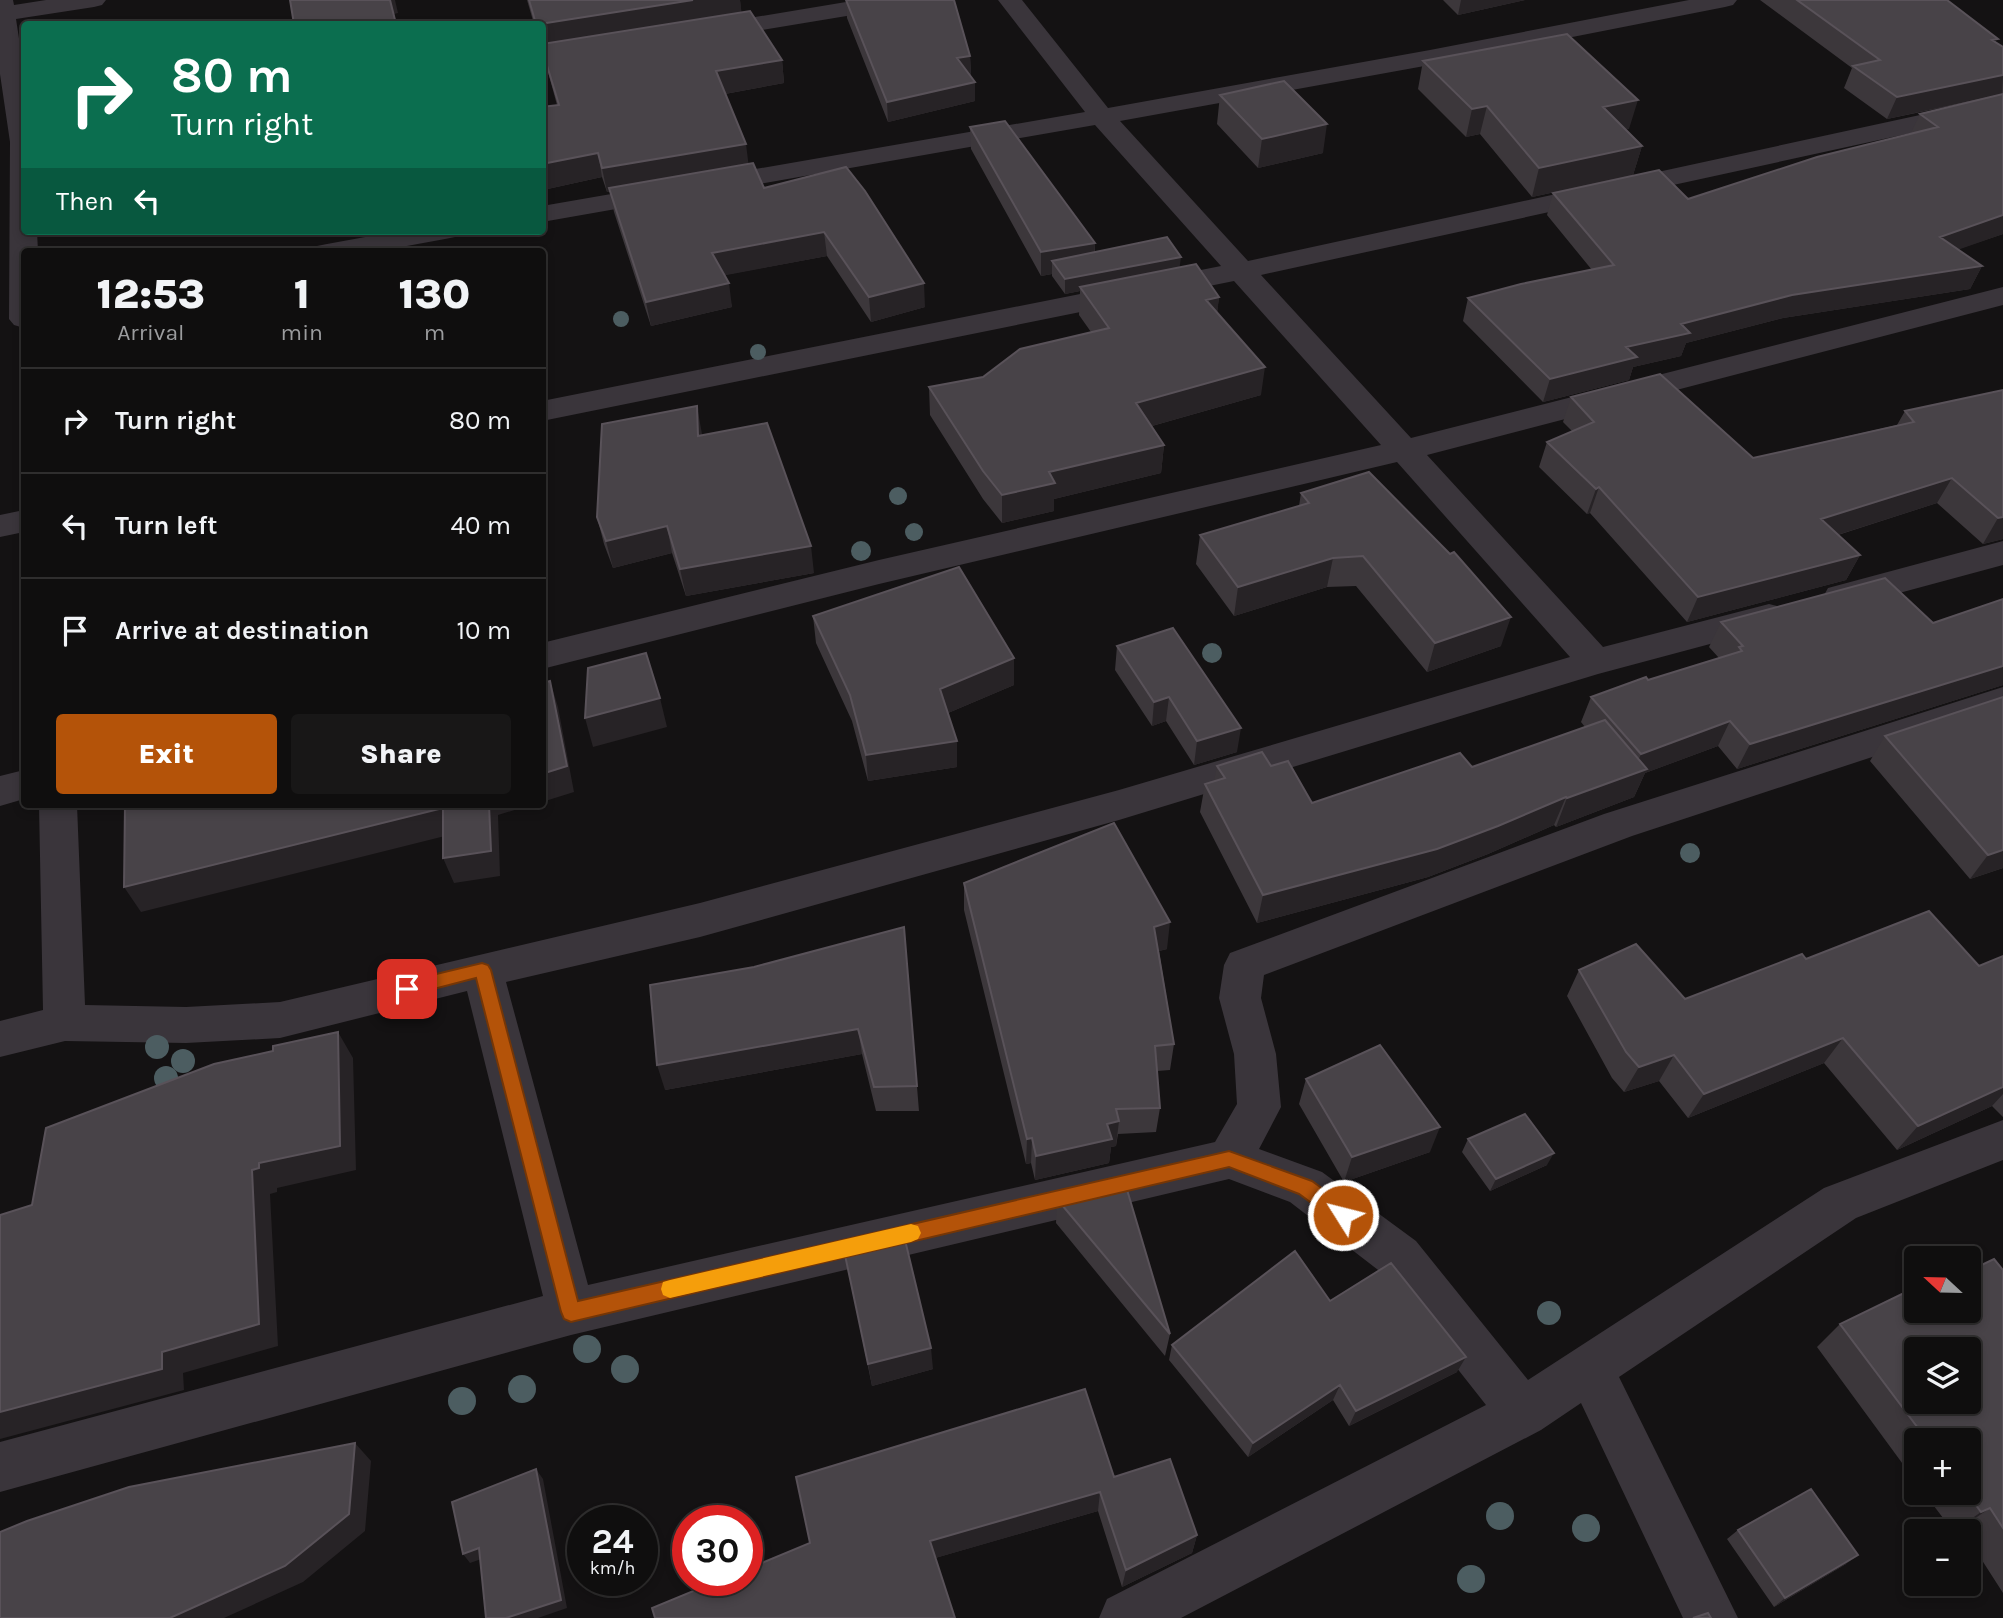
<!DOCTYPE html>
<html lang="en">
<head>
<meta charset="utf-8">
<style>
	:root { --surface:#0f0e0e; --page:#181717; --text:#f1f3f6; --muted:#9b9c9e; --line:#2f2e2e; --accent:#b45309 }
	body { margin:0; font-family:Karla,sans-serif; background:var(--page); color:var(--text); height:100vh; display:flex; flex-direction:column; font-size:26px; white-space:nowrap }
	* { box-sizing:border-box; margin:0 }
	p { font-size:23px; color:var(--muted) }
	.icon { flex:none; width:38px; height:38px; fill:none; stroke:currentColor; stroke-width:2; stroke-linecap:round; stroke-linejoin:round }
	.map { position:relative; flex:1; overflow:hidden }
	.details { position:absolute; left:21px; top:248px; width:525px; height:560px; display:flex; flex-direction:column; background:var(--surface); border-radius:7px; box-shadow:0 4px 10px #0003,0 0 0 2px var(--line) }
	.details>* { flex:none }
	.banner { position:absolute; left:21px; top:21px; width:525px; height:214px; border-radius:7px; box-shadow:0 4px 10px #0003,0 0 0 2px var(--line); background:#0b6e4f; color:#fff; overflow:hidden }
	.needle { width:46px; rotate:292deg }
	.buttons { position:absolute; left:1904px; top:1246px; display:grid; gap:14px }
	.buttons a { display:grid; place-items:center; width:77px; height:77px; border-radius:7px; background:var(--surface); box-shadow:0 4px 10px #0003,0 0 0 2px var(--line); font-size:35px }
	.speed { position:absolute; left:567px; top:1505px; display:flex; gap:14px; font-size:35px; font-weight:700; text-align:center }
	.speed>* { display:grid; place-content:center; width:91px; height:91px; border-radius:50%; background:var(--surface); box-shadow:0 4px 10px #0003,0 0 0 2px var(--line); line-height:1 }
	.speed small { font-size:18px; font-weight:400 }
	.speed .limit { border:10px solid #d22; background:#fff; color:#111 }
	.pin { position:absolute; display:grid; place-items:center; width:60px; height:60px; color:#fff; margin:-30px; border-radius:14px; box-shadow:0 4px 10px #0006 }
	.me { position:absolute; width:77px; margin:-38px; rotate:306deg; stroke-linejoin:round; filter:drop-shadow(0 0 5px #0008) }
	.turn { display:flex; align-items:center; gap:24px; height:147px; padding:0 35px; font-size:32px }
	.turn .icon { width:91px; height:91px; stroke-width:2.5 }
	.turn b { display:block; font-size:49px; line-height:60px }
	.then { display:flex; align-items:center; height:66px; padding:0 35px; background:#0003; gap:14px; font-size:26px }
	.eta { display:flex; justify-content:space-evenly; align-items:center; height:119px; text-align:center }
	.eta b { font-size:42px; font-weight:800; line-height:49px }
	.button { display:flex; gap:14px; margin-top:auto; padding:14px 35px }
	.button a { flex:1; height:80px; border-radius:7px; background:var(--accent); color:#fff; font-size:28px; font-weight:800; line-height:80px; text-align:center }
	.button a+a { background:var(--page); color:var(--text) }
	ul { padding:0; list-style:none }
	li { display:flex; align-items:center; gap:21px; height:105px; padding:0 35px; border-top:2px solid var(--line) }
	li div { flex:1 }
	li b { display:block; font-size:26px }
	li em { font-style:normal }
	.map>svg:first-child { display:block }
</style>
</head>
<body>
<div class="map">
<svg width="2003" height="1618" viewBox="0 0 2003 1618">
	<rect width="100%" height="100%" fill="#141213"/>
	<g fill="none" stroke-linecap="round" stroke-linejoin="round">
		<!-- street -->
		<path fill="#3a353b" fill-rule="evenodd" d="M0,0H13L14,5L46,0H106L102,5L94,7L16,19L24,71V231H37L38,252H24V328L14,325L9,319L10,142L0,74Z
			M858,0H913L909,5L901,7L707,39L698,37L695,32L698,27L707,25Z
			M998,0H1022L1108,108L1430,50L1689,0H1737L1733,5L1725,7L1430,65L1120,121L1248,261L2003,97V113L1261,275L1411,438L2003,287V305L1427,455L1603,647L1769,604L1781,607L1786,616L1781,625L1598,674L1119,820L700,937L506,982L588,1285L1215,1142L1237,1104L1234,1054L1219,998L1224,965L1230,953L1604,814L2003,687V714L1632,836L1264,975L1261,998L1276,1054L1281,1107L1259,1149L1322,1172L1416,1241L1528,1380L1824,1188L2003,1120V1160L1856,1218L1619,1377L1738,1618H1683L1581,1403L1541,1430L1181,1618H1099L1107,1599L1486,1405L1382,1273L1290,1202L1229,1179L571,1335L0,1492V1442L543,1296L467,991L280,1038L186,1043L65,1041L0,1057V1021L43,1010L39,805H77L85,1005L186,1007L280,1002L700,903L1119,790L1570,657L1397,462L879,584L542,669V643L879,560L1381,445L1234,281L542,421V401L1221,266L1095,125L542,222V206L1085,112Z
			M398,231H459L455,237L445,239L374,252H313L317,246L327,244Z
			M24,510V532L0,537V515Z
			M2003,541V565L1840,609L1828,606L1823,597L1828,588Z
			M24,770V799L0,806V776Z"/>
	</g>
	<!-- trees -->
	<g fill="#4c5d61">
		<circle cx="621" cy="319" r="8"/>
		<circle cx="758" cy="352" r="8"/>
		<circle cx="898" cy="496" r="9"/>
		<circle cx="914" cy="532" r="9"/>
		<circle cx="861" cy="551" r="10"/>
		<circle cx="1212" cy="653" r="10"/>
		<circle cx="1690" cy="853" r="10"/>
		<circle cx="157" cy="1047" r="12"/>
		<circle cx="183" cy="1061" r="12"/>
		<circle cx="166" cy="1078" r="12"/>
		<circle cx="1549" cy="1313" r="12"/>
		<circle cx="587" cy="1349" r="14"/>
		<circle cx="625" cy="1369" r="14"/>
		<circle cx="522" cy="1389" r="14"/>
		<circle cx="462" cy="1401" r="14"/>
		<circle cx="1500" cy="1516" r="14"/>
		<circle cx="1586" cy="1528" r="14"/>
		<circle cx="1471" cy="1579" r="14"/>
	</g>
	<!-- wall -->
	<path fill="#3c373b" d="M527,0H740L741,12L782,60L784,83L725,94L748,164L764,188L925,307L871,322L827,256L724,275L732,307L651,326L614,212L610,192H607L602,177L543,190L542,189V107L557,105L542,50V24H534Z
		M846,0L970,56L971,75L970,76L975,101L888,122L847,18Z
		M1443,0H1525L1458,15Z
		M1760,0H1947L1996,42L2003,47V234L1958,249L1982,266L1970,289L1783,318L1686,343L1681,356L1633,367L1629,380L1543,402L1463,321L1468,298L1592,270L1547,215L1553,193L1688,199L1911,133L1920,114L1988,98L1887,119L1844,88L1852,68Z
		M1423,61L1629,129H1626L1642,146L1633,175L1532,197L1480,134L1466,137L1418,89Z
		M1220,95L1323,153L1258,168L1217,124Z
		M970,127L1095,243V252L1180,267L1219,297L1217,312L1261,395L1152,426L1164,445L1161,473L1054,499V511L1002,523L983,499L930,415L929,387L983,377L1091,332L1079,315L1080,291L1065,294L1052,276V274L1041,276L971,149Z
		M2003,390V539L1983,544L1937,503L1838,535L1860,555L1846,580L1687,622L1590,513L1587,514L1539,467L1547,442L1572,431L1563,422L1571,397L1753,458L1897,425L1905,411Z
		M702,436L814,573L686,596L672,553L613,568L604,544L597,517Z
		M1301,493L1501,646L1427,672L1356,586L1327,587L1234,616L1196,564L1200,535L1299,506Z
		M2003,599V685L1737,769L1718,746L1645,773L1634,797L1556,827L1554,825L1488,854L1428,877L1257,923L1200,812L1205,784L1214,781L1217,766H1271L1312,803L1472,767L1585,727L1581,722L1591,697L1719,658L1709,647L1721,622L1933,623Z
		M813,616L1014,658V685L948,713L957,741V767L868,781L852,721L816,643Z
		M1117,646L1237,752L1194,765L1166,721L1152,726L1115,670Z
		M1885,736L2003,868L1970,879L1870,761Z
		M964,883L1167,949L1159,951L1174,1044L1170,1070L1157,1071L1160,1108L1156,1132L1118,1134L1116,1146L1111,1147L1109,1163L1035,1180L1031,1163L1026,1164L964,910Z
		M904,927L919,1111H876L862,1054L665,1090L754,967Z
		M2003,956V1117L1992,1106L1897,1150L1824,1063L1688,1118L1659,1081L1624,1092L1612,1078L1567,996L1579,970L1685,999L1806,959L1979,966Z
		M1306,1079L1430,1152L1344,1182L1299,1104Z
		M1468,1139L1547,1165L1490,1191L1462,1152Z
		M1057,1199L1170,1334L1165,1356L1056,1223Z
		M845,1255L933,1369L872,1386Z
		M2003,1270V1593L1969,1540V1531H1963L1961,1528L1953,1531L1924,1493H1969V1440H1916V1482L1817,1347L1840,1324L1910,1297Z
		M1330,1301L1457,1372L1349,1426L1333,1400L1248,1457L1169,1360L1172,1345Z
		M1114,1477L1197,1535L1192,1553L1122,1587L1098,1511L935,1558L810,1543Z
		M1738,1530L1846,1564L1774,1607L1727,1539Z"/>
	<!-- shaded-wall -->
	<path fill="#272326" d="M390,0H395L398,13L394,14L397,24H396Z
		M693,0H740L742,16L542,49V24Z
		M1461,0H1525L1458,15Z
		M970,56L971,75L957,77V58Z
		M782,60L784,83L719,95L716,71Z
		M2003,75L2002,94L1887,119L1897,97Z
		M975,82V101L888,122L887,102Z
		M1638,100L1629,129L1594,136L1603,107Z
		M1487,106L1480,134L1466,137L1472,109Z
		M1327,124L1323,153L1258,168L1262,139Z
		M746,144L749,168L607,192L602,168Z
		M1642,146L1633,175L1532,197L1539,168Z
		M598,153L602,177L543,190L542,164Z
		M2003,215V234L1929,260L1940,237Z
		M824,232L827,256L716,277L712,253Z
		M1095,243L1094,266L1052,261V274L1041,276V252Z
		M1181,257L1179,272L1080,287V291L1065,294V279Z
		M1982,266L1970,289L1783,318L1686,343L1681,356L1633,367L1629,380L1543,402L1550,379L1681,324L1792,295Z
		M729,283L732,307L651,326L646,302Z
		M924,283L925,307L871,322L869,297Z
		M1219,297L1216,325L1206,300Z
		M1265,367L1261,395L1134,431L1136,403Z
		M697,406L702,434L703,463L698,436Z
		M1164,445L1161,473L1054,499V511L1002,523V495L1049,472Z
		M1952,478L1937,503L1809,544L1821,519Z
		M1599,487L1590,513L1587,514L1596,489Z
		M2003,517V539L1983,544L1998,518Z
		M667,526L672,553L613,568L606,541Z
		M811,546L814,573L686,596L680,569Z
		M1860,555L1846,580L1687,622L1698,597Z
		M1333,558L1327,587L1234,616L1238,587Z
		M1511,617L1501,646L1427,672L1435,643Z
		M1014,658V685L941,716L940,689Z
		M2003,666V685L1737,769L1750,744Z
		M550,681L558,707L574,792L542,802V774Z
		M1169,697L1166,721L1152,726L1154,702Z
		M660,698L667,727L593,747L585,718Z
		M1730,721L1718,746L1645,773L1634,797L1556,827L1567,798L1632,775L1641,754Z
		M1241,728L1237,752L1194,765L1197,741Z
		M957,741V767L868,781L866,755Z
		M1566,797L1554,825L1488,854L1428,877L1257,923L1263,895Z
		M489,805H531L498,815L500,876L454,883L443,858Z
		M443,808L453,834L141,912L124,887Z
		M2003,850V868L1970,879L1988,855Z
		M1170,922L1167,949L1151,953L1154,927Z
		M858,1029L862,1054L665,1090L657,1065Z
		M338,1032L353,1058L356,1170L277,1188V1192L270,1194L278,1346L183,1373L184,1390L0,1439V1412L162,1352L252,1170L259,1163Z
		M1843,1038L1824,1063L1688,1118L1704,1094Z
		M1674,1055L1659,1081L1624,1092L1639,1067Z
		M2003,1087V1094L1992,1106L1897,1150L1918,1126Z
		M1119,1121L1116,1146L1111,1147L1109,1163L1035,1180L1036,1156L1107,1124Z
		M1440,1127L1430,1152L1344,1182L1352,1157Z
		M1032,1138L1031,1163L1026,1164L1027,1139Z
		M1554,1153L1547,1165L1490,1191L1496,1179Z
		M931,1348L933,1369L872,1386L868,1364Z
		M1466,1357L1457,1372L1349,1426L1356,1411Z
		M1340,1385L1333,1400L1248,1457L1253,1443Z
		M355,1443L371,1461L365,1531L303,1582L224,1618H170Z
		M536,1469L543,1479L567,1608L538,1618H506Z
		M1100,1492L1098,1511L932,1559L930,1541Z
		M1990,1508L1961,1528L1954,1531L1981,1512Z
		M1197,1535L1192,1553L1122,1587L1126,1570Z
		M479,1548L487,1557L470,1563L463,1554Z
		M1858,1555L1846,1564L1774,1607L1785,1598Z"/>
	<!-- building -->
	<path fill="#484348" stroke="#595259" stroke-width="2" fill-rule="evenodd" d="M290,0H390L396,24H294Z
		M529,0H693L540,24H536Z
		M846,0H954L970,56L957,58L975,82L887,102Z
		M1797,0H1947L1998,39L1992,40L2003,47V75L1897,97L1853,66L1880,60Z
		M750,11L782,60L716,71L746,144L602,168L598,153L542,164V107L559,105L542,49V44Z
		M1567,34L1638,100L1603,107L1642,146L1539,168L1487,106L1472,109L1423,61Z
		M1284,81L1327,124L1262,139L1220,95Z
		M2003,94V215L1940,237L1982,266L1792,295L1681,324L1690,333L1626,347L1637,357L1550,379L1468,298L1521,284L1614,265L1553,193L1659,170L1688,199L1817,157L1938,127L1920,114Z
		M1005,121L1095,243L1041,252L970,127Z
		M753,163L764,188L846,167L865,191L924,283L869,297L824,232L712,253L729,283L646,302L609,188Z
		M1167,237L1181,257L1065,279L1052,261Z
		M1196,264L1219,297L1206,300L1265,367L1136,403L1164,445L1049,472L1055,483L1002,495L983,471L929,387L983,377L1020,349L1109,328L1080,287Z
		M1660,374L1753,458L1914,422L1905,411L2003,390V517L1998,518L1952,478L1821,519L1860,555L1698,597L1599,487L1596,489L1547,442L1594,422L1571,397Z
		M697,406L698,436L767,423L811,546L680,569L667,526L606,541L597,517L602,424Z
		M1369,472L1450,554L1454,552L1511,617L1435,643L1363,556L1333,558L1238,587L1200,535L1309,503L1301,493Z
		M959,567L1014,658L940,689L957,741L866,755L850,695L813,616Z
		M1885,578L1933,623L2003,599V666L1750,744L1730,721L1641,754L1591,697L1646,677L1648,680L1742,651L1739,647L1743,646L1721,622Z
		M1173,628L1241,728L1197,741L1169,697L1154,702L1117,646Z
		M646,653L660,698L585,718L588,668Z
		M550,681L567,766L542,774V683Z
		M2003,697V850L1988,855L1885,736Z
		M1605,720L1647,769L1567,798L1566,797L1498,826L1437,849L1263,895L1205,784L1225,778L1217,766L1262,752L1271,766L1288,761L1312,803L1460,753L1472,767Z
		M125,805H489L491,851L443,858V808L124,887Z
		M1114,823L1170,922L1154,927L1174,1044L1155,1046L1160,1108L1116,1109L1119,1121L1107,1124L1112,1139L1036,1156L1032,1138L1027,1139L964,883Z
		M1929,911L1979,966L2003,956V1087L1918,1126L1843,1038L1704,1094L1674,1055L1639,1067L1626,1052L1579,970L1636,944L1685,999L1802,954L1806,959Z
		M904,927L917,1086L874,1087L858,1029L657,1065L650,985L754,967Z
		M338,1032L340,1146L259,1163V1168L252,1170L259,1324L162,1352V1369L0,1412V1215L32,1205L46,1128L214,1064L273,1051V1046Z
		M1380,1045L1440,1127L1352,1157L1306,1079Z
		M1525,1114L1554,1153L1496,1179L1468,1139Z
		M1125,1183L1170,1334L1057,1199Z
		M905,1240L931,1348L868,1364L845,1255Z
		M1295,1251L1330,1301L1391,1263L1466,1357L1356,1411L1340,1385L1253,1443L1172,1345Z
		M1994,1259L2003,1270V1528L1990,1508L1981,1512L1967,1493H1969V1440H1927L1840,1324L1906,1292L1910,1297L1916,1294V1311H1969V1271ZM1916,1349H1969V1402H1916Z
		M1085,1389L1114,1477L1170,1459L1197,1535L1126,1570L1100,1492L930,1541L955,1618H655L652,1608L720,1580H747V1569L810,1543L796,1477Z
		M355,1443L349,1514L285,1566L170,1618H0V1532L27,1521L129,1487Z
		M536,1469L561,1600L506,1618H486L479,1548L463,1554L452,1502Z
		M1811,1489L1858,1555L1785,1598L1738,1530Z
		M1708,1613L1711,1618H1693Z"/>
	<!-- route -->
	<path fill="#b45309" stroke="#753606" stroke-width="2" d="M482,963L488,965L491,970L578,1301L1229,1151L1312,1181L1350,1209L1353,1215L1350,1221L1343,1224L1336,1221L1299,1194L1229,1167L571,1322L564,1319L561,1312L476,978L407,996L400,994L398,989L400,983L407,981Z"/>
	<!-- slow -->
	<path fill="#f59e0b" d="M911,1224L918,1226L921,1233L918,1239L911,1242L670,1298L663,1295L661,1289L663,1282L670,1280Z"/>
</svg>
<div class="buttons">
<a><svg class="needle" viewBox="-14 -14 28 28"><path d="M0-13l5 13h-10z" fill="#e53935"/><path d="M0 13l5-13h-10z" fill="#9b9c9e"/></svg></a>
<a><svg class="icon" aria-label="layers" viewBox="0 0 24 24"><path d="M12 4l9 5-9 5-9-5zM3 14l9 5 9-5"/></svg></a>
<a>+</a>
<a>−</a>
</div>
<div class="speed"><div>24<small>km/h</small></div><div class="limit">30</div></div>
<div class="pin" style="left:407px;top:989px;background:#d93025"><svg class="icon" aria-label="arrive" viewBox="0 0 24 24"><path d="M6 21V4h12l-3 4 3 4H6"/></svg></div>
<svg class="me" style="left:1343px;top:1215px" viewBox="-20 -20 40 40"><circle r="17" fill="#b45309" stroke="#fff" stroke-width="3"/><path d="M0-11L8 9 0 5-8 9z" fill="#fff"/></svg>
<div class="banner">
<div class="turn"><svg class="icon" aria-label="right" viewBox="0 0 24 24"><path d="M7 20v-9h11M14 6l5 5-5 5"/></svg><div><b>80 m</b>Turn right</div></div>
<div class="then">Then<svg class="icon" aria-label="left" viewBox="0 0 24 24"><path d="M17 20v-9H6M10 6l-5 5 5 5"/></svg></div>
</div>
<section class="details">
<div class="eta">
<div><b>12:53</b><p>Arrival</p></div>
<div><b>1</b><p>min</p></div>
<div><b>130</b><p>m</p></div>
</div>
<ul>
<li><svg class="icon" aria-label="right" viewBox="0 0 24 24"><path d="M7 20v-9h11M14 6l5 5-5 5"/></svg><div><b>Turn right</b></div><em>80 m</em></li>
<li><svg class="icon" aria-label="left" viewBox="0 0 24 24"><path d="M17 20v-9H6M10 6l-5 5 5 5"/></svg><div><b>Turn left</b></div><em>40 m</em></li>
<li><svg class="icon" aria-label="arrive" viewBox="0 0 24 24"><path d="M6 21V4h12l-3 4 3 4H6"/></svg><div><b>Arrive at destination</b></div><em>10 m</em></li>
</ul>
<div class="button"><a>Exit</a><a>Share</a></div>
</section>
</div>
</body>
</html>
